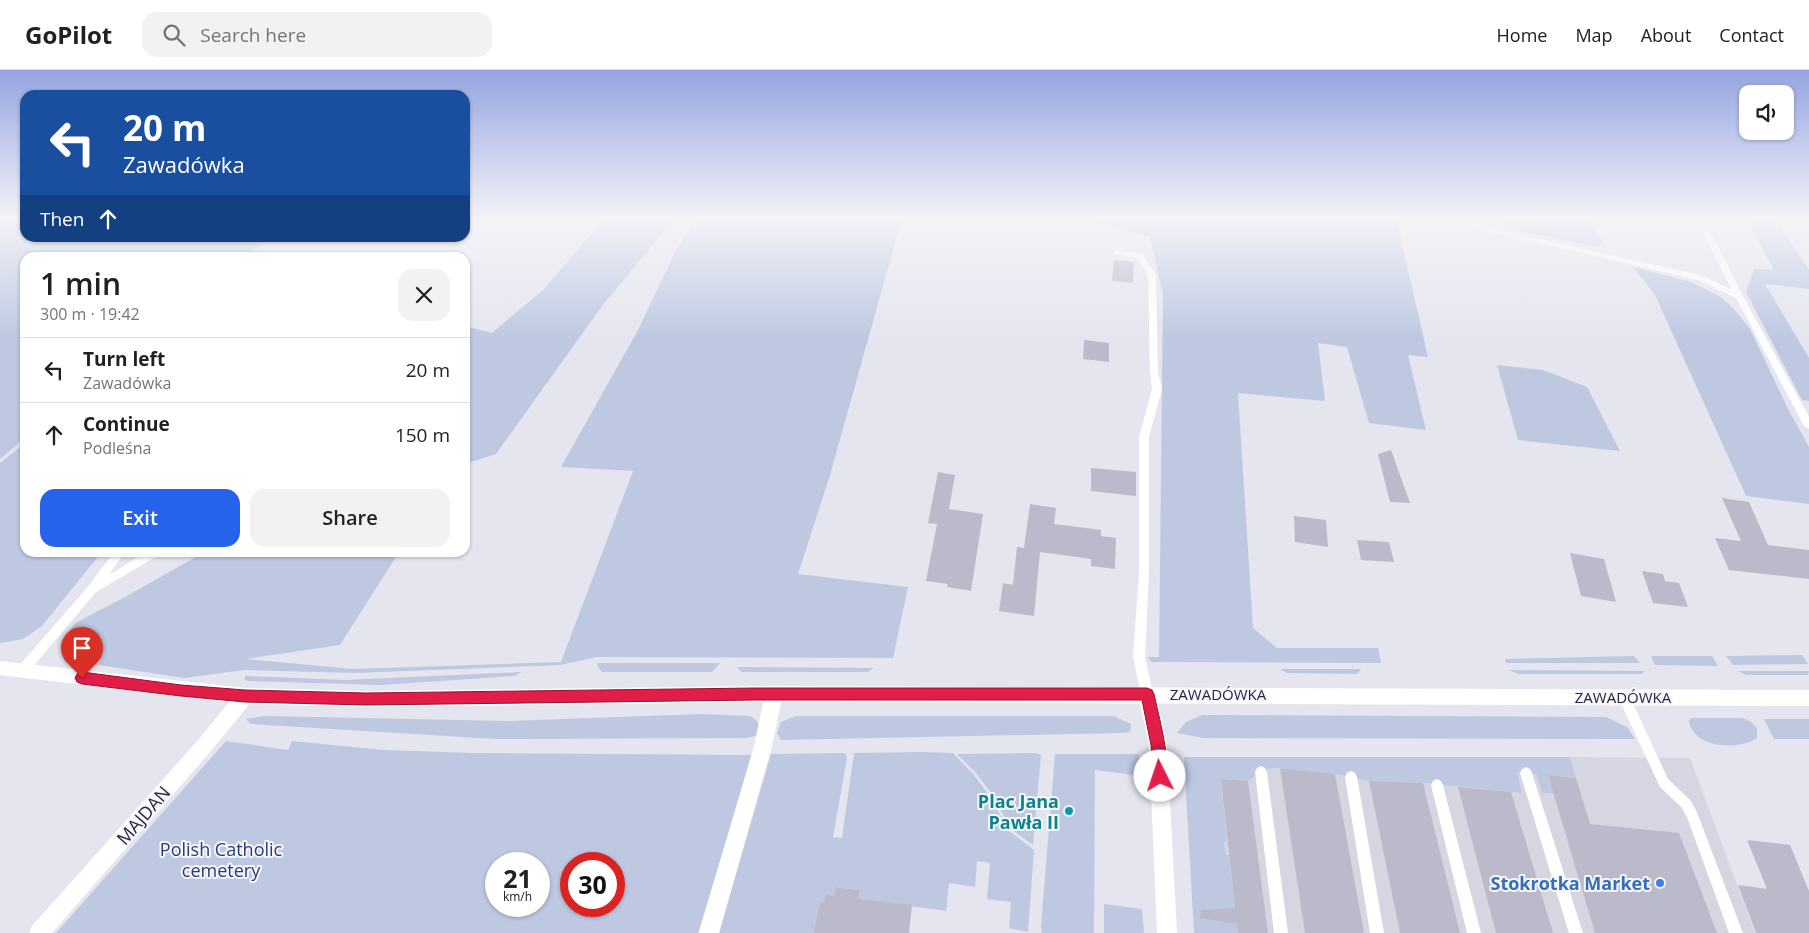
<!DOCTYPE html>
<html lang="en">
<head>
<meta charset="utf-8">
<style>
	:root { --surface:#fff; --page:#f2f2f2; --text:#202124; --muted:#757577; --line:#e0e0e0; --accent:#2563eb }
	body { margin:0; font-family:"Open Sans",sans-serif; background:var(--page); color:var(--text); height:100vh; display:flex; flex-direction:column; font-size:19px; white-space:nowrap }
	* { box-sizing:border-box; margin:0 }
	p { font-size:16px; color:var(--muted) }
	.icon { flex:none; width:28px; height:28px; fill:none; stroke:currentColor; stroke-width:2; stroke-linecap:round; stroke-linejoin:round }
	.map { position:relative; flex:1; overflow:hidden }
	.drawer { position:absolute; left:20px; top:182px; width:450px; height:305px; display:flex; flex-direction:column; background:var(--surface); border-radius:15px; box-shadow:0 1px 4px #0004 }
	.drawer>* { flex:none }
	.guide { position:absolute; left:20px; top:20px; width:450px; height:152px; border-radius:15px; box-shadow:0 1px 4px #0004; background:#1a4fa0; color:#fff; overflow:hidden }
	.fabs { position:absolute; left:1739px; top:15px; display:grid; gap:10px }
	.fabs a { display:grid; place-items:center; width:55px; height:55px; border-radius:10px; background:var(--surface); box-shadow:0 1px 4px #0004; font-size:25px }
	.speed { position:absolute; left:485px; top:782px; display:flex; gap:10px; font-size:25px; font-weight:700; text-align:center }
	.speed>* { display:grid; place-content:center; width:65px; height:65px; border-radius:50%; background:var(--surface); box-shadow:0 1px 4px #0004; line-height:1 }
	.speed small { font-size:12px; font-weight:400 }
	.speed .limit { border:8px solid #d22; background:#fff; color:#111 }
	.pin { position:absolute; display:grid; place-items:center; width:42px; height:42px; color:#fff; margin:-51px -21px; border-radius:50% 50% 50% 0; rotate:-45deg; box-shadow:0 0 5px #0007 }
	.pin .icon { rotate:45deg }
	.me { position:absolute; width:55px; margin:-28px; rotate:356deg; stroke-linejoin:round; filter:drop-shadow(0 0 4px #0008) }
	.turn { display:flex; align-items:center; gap:18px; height:105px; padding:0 20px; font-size:22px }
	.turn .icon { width:65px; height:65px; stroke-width:2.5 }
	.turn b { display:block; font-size:35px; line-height:42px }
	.then { display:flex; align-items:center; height:48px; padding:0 20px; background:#0003; gap:10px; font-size:19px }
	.round { display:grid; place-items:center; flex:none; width:52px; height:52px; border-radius:15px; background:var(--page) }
	.head { display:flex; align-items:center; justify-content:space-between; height:85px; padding:0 20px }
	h1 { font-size:30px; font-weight:600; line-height:38px }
	.cta { display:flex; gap:10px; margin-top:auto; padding:10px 20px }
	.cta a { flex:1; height:58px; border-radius:15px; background:var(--accent); color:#fff; font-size:20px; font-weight:600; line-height:58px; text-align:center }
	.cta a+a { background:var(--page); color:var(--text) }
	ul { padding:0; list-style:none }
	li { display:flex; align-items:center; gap:15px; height:65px; padding:0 20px; border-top:1px solid var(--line) }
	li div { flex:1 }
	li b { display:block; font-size:19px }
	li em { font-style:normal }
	header { display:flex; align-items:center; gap:30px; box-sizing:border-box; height:70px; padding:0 25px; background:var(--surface); border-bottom:1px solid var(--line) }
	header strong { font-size:24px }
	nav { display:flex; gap:28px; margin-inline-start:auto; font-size:18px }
	.search { width:350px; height:45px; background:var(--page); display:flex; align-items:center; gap:12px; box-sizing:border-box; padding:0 18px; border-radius:15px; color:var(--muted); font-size:19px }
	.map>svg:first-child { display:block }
</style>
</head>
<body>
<header>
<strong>GoPilot</strong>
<div class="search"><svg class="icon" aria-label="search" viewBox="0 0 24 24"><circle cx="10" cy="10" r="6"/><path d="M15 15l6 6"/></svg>Search here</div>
<nav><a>Home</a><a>Map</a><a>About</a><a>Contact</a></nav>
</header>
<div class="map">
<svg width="1809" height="863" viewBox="0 0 1809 863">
	<rect width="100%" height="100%" fill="#e5e5ef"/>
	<!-- built -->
	<path fill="#d6d6e3" d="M1570,687L1690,688L1755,863H1238L1237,854L1233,853L1235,838L1229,786L1226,785L1224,771H1227L1221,709L1248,711L1267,699L1280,698L1335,704L1369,711L1423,713L1522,723L1517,702L1536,704L1542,723L1553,724L1548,705L1576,708Z"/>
	<!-- green -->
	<path fill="#bec8e1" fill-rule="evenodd" d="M0,148H25V168H270L245,187L25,188V368L0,389Z
		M605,148H675L602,236L496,384L465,394V256L492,263L544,219Z
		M697,148H902L830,405L798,504L908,517L893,588L597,587L560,595L355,603L244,600L184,608L98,595L101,589L72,585L64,579V569L75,553L125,527L203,483L399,482L340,575L246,589L353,599L561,592L633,401L561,397L638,260L676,180Z
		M1082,148H1396L1428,287L1408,285L1426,360L1369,353L1347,277L1318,273L1325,331L1238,323L1253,558L1277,578H1378L1381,593L1152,592L1147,587H1159L1163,225L1150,167Z
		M1507,148H1583L1592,154L1603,172L1598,177L1510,159Z
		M1747,148H1775L1809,200V219L1765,214L1809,288V331L1802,330L1746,222L1754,199L1774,200Z
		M1633,197L1691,212L1721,227L1734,239L1750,259L1787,337L1809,377V434L1746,426L1655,225Z
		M1497,295L1543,300L1587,317L1620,381L1518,370Z
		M25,373V482L101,483L42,556L23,569L0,573V393Z
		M1802,585L1808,594L1733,595L1726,586Z
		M1634,586L1640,593H1506L1505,589Z
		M1651,586H1712L1718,596L1655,595Z
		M597,593H720L712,602H602L598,597Z
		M737,597L874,598L868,602H742Z
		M1280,599H1361L1357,604L1287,603Z
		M1509,600L1644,601L1642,604H1518Z
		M1738,601H1809L1808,605H1746Z
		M522,602L514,606L381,615L248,611L244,609L246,606L345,610Z
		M702,644L749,646C757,649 759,653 760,661L755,666L746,668L496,669L251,654L246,649L265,646L508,651Z
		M1202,645L1606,647L1627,657L1635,669L1203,668L1177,663L1186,652Z
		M796,646H1114L1131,654L1130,662L1121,663L781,670L777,663L781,652Z
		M1691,648H1743L1751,652L1757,658V668C1738,681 1693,678 1689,651Z
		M1764,649H1809V669H1774Z
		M226,671L288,680L292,671L384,680L474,683L752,685L698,863H56ZM496,794H539V836H496ZM571,794H614V836H571Z
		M923,682L953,683L974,705L992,729L1008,760L1034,780L1028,862L1009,858L1011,832L987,829L990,793L977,791L975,817L949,813L946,841L859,829L860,820L837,817L835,826L824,833H820L813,862L819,863H719L771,684L845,683L847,688L833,767L842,768L854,683Z
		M1037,683L1041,685L1033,775L1010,758L994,727L976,703L957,684Z
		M1055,684H1139L1141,706L1095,700L1094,863H1042L1041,856Z
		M1184,687H1570L1576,708L1548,705L1554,724L1542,723L1536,704L1517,702L1522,723L1423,713L1369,711L1335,704L1280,698L1267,699L1248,711L1221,709L1227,771L1224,772L1226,785H1229L1235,838L1233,853L1237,854L1238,863H1194Z
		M1104,834L1142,839L1144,863H1104Z"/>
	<!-- building -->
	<path fill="#bbbaca" d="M1114,190L1134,192L1133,213L1112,211Z
		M1084,270L1109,273V292L1083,289Z
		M1391,380L1410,433L1390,432L1378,384Z
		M1091,398L1136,402V426L1091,421Z
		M938,402L955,405L949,439L983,444L971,521L947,517L948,514L926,511L937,454L928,453Z
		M1722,428L1749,432L1768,475L1809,480V509L1729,500L1715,468L1741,471Z
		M1030,434L1056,438L1054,454L1101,460V466L1116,468L1115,499L1091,496V489L1040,482L1034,546L999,541L1003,513L1013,515L1017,477L1024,478Z
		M1294,446L1326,450L1328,477L1295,472Z
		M1357,470L1389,472L1394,492L1361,490Z
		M1570,483L1604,489L1616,532L1581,526Z
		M1642,501L1663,504L1665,511L1679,513L1688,537L1653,533Z
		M1280,698L1335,704L1364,863H1305Z
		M1548,705L1576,708L1590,754L1679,763L1717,863H1595Z
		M1221,709L1248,711L1268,863H1238L1237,854L1200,848L1201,840L1235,838Z
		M1369,711L1423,713L1460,863H1400Z
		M1458,717L1511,722L1553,863H1496Z
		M1747,770L1790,775L1809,821V863H1756L1738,815L1767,819Z
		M836,817L860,820L859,829L912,835L909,863H813L820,832L824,833L826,825L835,826Z"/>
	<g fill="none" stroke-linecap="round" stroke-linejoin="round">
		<!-- lane -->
		<path fill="#fff" fill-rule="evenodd" d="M1696,148H1704L1743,226L1809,347V359L1804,356L1736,228L1698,210L1477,159L1473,157L1477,155L1700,205L1731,219Z
			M1114,180L1143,184L1156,205L1158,303L1162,319L1149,367V502L1145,587L1153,624L1151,628L1147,629L1143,628L1141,624L1133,587L1139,502V367L1152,319L1150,303L1148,205L1137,188L1114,184Z
			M114,482H125L109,505L146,482H160L159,485L96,522L26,605L22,606L18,605L16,601L18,597L87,518Z
			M1624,622L1628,623L1668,709L1690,730L1696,740L1743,863H1729L1687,747L1682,738L1660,717L1618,627L1620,623Z
			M1261,696L1265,698L1267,702L1288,863H1274L1255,702L1257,698Z
			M1526,697L1530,699L1532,703L1583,863H1569L1520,703L1522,699Z
			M1351,701L1355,703L1357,707L1384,863H1370L1345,707L1347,703Z
			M1437,709L1441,711L1443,715L1481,863H1467L1431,715L1433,711Z"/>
		<!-- street -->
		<path fill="#fff" fill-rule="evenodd" d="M774,616L780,619L783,624L772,676L719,863H699L754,676L765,624L768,619Z
			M1147,616L1153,619L1156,624L1167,675L1177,863H1157L1149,675L1138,624L1141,619Z
			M245,618L251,620L254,626L251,632L211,681L52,863H29L32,856L199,669L239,620Z"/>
		<!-- secondary -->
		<path fill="#fff" fill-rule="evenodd" d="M0,591L245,618L365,621L774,616L1809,620V636L774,632L365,637L245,634L0,605Z"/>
	</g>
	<!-- sky -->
	<linearGradient id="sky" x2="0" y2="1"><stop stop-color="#95a4e1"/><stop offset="0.55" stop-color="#f3f3f8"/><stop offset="1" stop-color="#f3f3f8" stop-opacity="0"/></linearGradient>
	<rect width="1809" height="269" fill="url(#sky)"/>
	<!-- route -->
	<path fill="#e11d48" stroke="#92132f" d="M82,602L181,615L245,620L366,623L755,618H1147L1152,620L1154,624C1158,643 1172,694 1165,710L1160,712L1155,710L1151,675L1142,630H755L366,635L245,632L181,626L82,614L77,612L75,608L77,604Z"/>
	<!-- markers -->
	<circle fill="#0f9aa8" stroke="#f6f7fb" stroke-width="2" cx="1069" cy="741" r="5"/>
	<circle fill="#3f7fe0" stroke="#f6f7fb" stroke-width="2" cx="1660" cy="813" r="5"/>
	<g text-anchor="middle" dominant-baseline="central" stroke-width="4" stroke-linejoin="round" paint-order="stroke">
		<!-- street labels -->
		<g font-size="15" fill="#282342" stroke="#f6f7fb">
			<text x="1218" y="624">ZAWADÓWKA</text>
			<text x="1623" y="627">ZAWADÓWKA</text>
		</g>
		<!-- near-culture labels -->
		<g font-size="18" font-weight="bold" fill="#0d838f" stroke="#f6f7fb" text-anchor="end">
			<text x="1059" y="731">Plac Jana<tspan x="1059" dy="21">Pawła II</tspan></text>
		</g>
		<!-- near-street labels -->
		<g font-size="18" fill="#282342" stroke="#f6f7fb">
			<text transform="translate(143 745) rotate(-49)">MAJDAN</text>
		</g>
		<!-- near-park labels -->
		<g font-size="18" fill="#2b387c" stroke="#f6f7fb">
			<text x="221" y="779">Polish Catholic<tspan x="221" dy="21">cemetery</tspan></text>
		</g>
		<!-- near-shop labels -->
		<g font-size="18" font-weight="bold" fill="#366cbe" stroke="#f6f7fb" text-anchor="end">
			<text x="1650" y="813">Stokrotka Market</text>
		</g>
	</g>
</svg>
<div class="fabs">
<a><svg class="icon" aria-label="sound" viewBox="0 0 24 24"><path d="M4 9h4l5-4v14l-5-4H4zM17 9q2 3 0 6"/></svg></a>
</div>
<div class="speed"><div>21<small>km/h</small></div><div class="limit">30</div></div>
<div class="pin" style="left:82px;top:608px;background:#d93025"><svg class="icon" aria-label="arrive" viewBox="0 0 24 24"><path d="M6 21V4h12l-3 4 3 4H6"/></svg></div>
<svg class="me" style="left:1160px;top:706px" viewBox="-20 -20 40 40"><circle r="19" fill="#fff"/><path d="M0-13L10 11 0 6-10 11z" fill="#e11d48"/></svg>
<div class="guide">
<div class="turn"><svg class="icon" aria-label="left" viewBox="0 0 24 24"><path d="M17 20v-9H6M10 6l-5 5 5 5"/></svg><div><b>20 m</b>Zawadówka</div></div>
<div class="then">Then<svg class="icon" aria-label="ahead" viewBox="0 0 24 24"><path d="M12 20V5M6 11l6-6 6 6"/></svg></div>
</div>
<section class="drawer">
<div class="head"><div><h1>1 min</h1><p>300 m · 19:42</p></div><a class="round"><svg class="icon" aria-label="close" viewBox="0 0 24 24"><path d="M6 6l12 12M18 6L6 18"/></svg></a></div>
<ul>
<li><svg class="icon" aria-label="left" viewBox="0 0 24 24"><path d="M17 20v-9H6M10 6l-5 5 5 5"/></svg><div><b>Turn left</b><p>Zawadówka</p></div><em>20 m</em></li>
<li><svg class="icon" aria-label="ahead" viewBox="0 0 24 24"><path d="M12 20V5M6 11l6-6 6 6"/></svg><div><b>Continue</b><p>Podleśna</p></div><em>150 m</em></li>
</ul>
<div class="cta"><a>Exit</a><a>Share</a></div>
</section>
</div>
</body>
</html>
